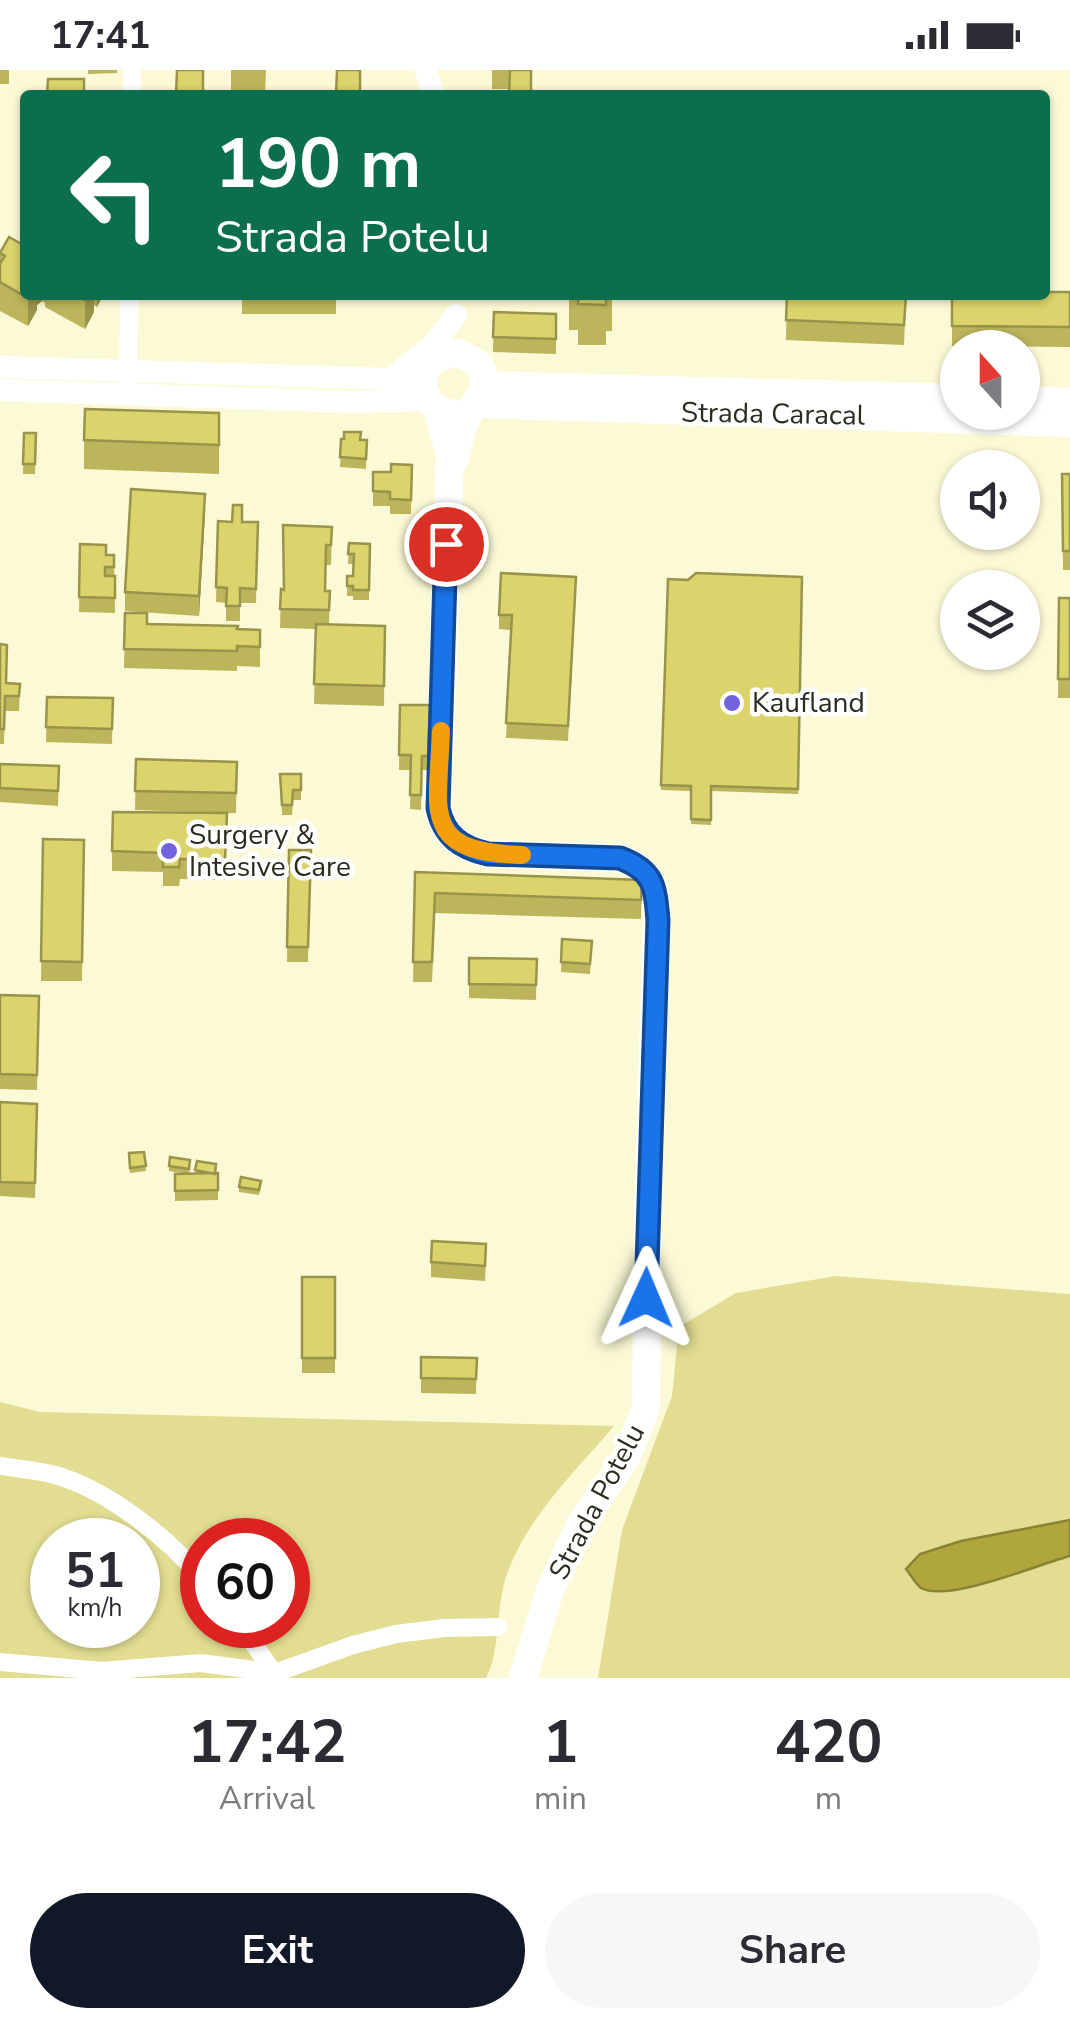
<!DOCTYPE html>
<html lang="en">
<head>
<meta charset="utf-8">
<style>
	:root { --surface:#fff; --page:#f7f7f7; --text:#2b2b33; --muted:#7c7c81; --accent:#111827 }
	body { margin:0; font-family:"Nunito Sans",sans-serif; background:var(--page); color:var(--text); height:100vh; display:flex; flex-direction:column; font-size:38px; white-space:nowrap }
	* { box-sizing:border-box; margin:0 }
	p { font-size:32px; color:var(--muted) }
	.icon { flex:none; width:55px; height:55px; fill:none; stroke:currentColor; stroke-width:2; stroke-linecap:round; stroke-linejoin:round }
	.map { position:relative; height:1608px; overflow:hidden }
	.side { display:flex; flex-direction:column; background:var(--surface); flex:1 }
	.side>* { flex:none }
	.guide { position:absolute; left:20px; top:20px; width:1030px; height:210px; border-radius:10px; box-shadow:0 2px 8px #0004; background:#0b6e4f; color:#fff; overflow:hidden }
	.needle { width:65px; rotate:339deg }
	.tools { position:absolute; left:940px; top:260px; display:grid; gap:20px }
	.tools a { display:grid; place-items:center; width:100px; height:100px; border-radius:50%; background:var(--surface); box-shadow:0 2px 8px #0004; font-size:50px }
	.speed { position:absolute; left:30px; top:1448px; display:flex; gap:20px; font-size:50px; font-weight:700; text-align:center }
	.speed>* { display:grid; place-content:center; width:130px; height:130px; border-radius:50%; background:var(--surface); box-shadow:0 2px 8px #0004; line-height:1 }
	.speed small { font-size:25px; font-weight:400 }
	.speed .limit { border:15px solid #d22; background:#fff; color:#111 }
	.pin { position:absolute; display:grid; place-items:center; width:85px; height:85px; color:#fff; margin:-42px; border:5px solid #fff; border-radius:50%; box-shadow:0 2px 10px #0007 }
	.me { position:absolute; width:110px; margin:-55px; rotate:1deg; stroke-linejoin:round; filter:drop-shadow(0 0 8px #0008) }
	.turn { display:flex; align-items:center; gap:35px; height:210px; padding:0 30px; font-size:45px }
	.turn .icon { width:130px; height:130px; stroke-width:2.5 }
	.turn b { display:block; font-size:70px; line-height:85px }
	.eta { display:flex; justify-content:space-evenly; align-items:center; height:170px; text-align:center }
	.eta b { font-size:60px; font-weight:700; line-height:70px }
	.button { display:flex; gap:20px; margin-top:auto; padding:20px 30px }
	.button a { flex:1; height:115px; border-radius:60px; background:var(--accent); color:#fff; font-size:40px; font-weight:700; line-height:115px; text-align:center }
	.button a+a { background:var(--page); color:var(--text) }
	.status { display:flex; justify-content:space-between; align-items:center; height:70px; padding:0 50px; background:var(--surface); direction:ltr }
	.status svg { height:28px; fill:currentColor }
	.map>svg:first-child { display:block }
</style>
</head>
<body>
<div class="status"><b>17:41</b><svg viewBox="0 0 49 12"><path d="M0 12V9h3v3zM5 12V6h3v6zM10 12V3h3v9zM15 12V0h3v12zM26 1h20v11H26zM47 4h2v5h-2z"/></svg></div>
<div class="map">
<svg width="1070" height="1608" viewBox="0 0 1070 1608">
	<rect width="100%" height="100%" fill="#fcfad6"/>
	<!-- green -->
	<path fill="#e2dd92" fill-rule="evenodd" d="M836,1206L1070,1224V1608H598L622,1460L672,1326L679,1257L736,1223Z
		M0,1332L40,1342L614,1356C576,1401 529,1445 508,1501C495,1535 501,1582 486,1608H0ZM52,1470H138V1555H52ZM202,1470H288V1555H202Z"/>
	<!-- water -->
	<path fill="#afa73d" stroke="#888234" stroke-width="2.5" d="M1070,1450V1486C1039,1494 948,1533 921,1518C916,1514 910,1504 906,1499L920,1484L961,1471Z"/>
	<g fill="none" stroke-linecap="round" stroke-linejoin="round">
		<!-- street -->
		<path stroke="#fff" stroke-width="18" d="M132,25V0
			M128,309L129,225
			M0,1396C18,1399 37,1400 55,1405C106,1419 169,1468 202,1509
			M241,1555L277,1608
			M0,1592L102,1601L201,1593L275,1603L353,1575L396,1564L444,1558L498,1557"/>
		<!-- secondary -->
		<path stroke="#fff" stroke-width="22" d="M426,0L433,25
			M0,297L423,310
			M387,311L432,276L456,245
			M0,320L354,332L428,330"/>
		<!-- primary -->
		<path stroke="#fff" stroke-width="28" d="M485,315L958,328
			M1022,330L1070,332
			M477,334L1070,353
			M437,339L450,385L438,738C444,767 461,778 488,784L620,788C654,800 655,816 657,849L648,1138L646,1338L626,1388L580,1455L550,1520L523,1608
			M454,344C424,340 414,312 433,290L457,282L479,294C493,320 474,330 465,352C460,365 458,378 454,391"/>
	</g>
	<!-- wall -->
	<path fill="#bcb55c" d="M0,0H9V14H0Z
		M88,0H117V3L88,4Z
		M231,0H266L265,25H231Z
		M492,0H531L510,19H492Z
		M9,167L25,225H103L97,237L94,235V242L85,259L45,237V233L42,231L37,235V240L28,256L0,241V183Z
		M1070,222V277L952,276V225Z
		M147,225H432V227H336V244H242V226Z
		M569,225H612V261H606V275H578V260H569Z
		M787,225H906L904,275L786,270Z
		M494,242L556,244V284L493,282Z
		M219,343V404L84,399V370Z
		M24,363H36L35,404H23Z
		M341,369L367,370L366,399L340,397Z
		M412,395L411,444H390V436H373V402H391Z
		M1062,404H1070V500H1063Z
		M205,443L199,546L125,541V522Z
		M218,451L258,452L256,533H240V551H226V533L216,532Z
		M332,457L331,495H326V521H330L329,554L385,556L384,636L314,634L316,559L280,558L281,519L284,520Z
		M349,473L370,474L369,530H353V526H347V506H353V494H348Z
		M80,474L106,485H114L115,543L79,542Z
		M802,507L798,724L711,721V755L691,754V721L661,720L668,509Z
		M576,522L568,671L506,668L511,560L499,559V545Z
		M1059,528H1070V628H1058Z
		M125,543L147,554L260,560V597L237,596V601L124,598Z
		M0,574L6,613L20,614L19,641H5L4,674H0Z
		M47,627L113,628L112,674L46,672Z
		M400,635H430L428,700H422L421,740L410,739L411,700H399Z
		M136,689L237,692L236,743H227L225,810L180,809L179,816H163V802L112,801V781L224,743L135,740Z
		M0,694L59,696L58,736L0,732Z
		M280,704H301V730H293L292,745H282Z
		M43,769L84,770L82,911H41Z
		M289,780H311L308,892H287Z
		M415,802L642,810L641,849L435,843L432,912H413Z
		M562,869L592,871L590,904L561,902Z
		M469,888L537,889L536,930L469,928Z
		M0,925L39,926L37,1020L0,1019Z
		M0,1032L37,1034L35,1128L0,1126Z
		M144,1082L146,1101L130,1103L129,1083Z
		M197,1091L218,1103V1130L175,1131V1104H186L169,1101V1096L190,1095L189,1104H195Z
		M261,1116L259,1125L239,1122V1117Z
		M486,1189L485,1211L431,1207V1192Z
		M302,1207H335V1303H302Z
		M477,1288L476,1324L421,1323V1308Z"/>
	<!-- shaded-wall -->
	<path fill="#99944b" d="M30,225H42V231L37,235V240L28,256V228Z
		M88,225H94V242L85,259V230Z
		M97,225H103L97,237Z
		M205,424V443L199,546V526Z"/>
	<!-- building -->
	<path fill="#dbd36b" stroke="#99944b" stroke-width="2.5" d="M177,0H203V25H176Z
		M337,0H360V25H336Z
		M510,0H531V25H509Z
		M48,9H84V25H47Z
		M9,167L25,176V225H30L28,228L0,212V191L1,192L5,186L0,183Z
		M1045,222H1070V257L952,256V225H1045Z
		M75,225H88L85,230Z
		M579,225H606V235L578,234Z
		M787,225H906L904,255L786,250Z
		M494,242L556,244V269L493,267Z
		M85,339L219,343V375L84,370Z
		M344,362H361L360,370H367L366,389L340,387L341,369H344Z
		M24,363H36L35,394H23Z
		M391,394L412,395L411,430L390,429V422L373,421V402H391Z
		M1062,404H1070V481H1063Z
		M131,419L205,424L199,526L125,522Z
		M233,435H242V452H258L256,519L240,518V536H226L227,518L216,517L218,451L232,452Z
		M283,455L332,457L331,475H326L325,521H330L329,540L280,539L281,519L284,520Z
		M349,473L370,474L369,520H353V516H347V506H353L354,484H348Z
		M80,474L106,475V485H114V497H105V506H115V528L79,527Z
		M501,503L576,507L568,656L506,653L512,545H499Z
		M696,503L802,507L798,719L711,716V750L691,749V716L661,715L668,509L688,510Z
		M1059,528H1070V609H1058Z
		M125,543H147V554L238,556L237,559L260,560V577L237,576V581L124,579Z
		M316,554L385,556L384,616L314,614Z
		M0,574L7,575L6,613L20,614L19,626H5L4,659H0Z
		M47,627L113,628L112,659L46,657Z
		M400,635H430L428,686H422L421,725H410L411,685H399Z
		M136,689L237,692L236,723L135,721Z
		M0,694L59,696L58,721L0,718Z
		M280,704H301V720H293L292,735H282Z
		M113,742L227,743L225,790L180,789L179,797H163V783L112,781Z
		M43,769L84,770L82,892L41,891Z
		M289,780H311L308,877H287Z
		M415,802L642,810L641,830L435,823L432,892H413Z
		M562,869L592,871L590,894L561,892Z
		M469,888L537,889L536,915L469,914Z
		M0,925L39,926L37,1005L0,1004Z
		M0,1032L37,1034L35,1113L0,1112Z
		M144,1082L146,1096L130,1098L129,1083Z
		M170,1087L190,1090L189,1099L169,1096Z
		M197,1091L216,1094L215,1104L195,1100Z
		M218,1103V1120L175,1121V1104Z
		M241,1107L261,1111L259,1120L239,1117Z
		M432,1171L486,1174L485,1196L431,1192Z
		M302,1207H335V1288H302Z
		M421,1287L477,1288L476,1309L421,1308Z"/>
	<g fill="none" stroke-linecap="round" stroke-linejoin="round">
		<defs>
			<path id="route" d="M446,474L438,738C444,766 461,778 488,784L620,788C654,801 655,816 658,850L646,1228"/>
		</defs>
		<!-- route casing -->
		<use href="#route" stroke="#114b97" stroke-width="25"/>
		<!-- route -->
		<use href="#route" stroke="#1a73e8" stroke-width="18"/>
		<!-- slow -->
		<path stroke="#f59e0b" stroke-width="18" d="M441,661C438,743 420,782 522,785"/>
	</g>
	<!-- markers -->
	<g fill="#7262dd" stroke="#fff" stroke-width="4">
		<circle cx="732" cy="633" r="10"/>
		<circle cx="169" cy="781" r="10"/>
	</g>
	<g text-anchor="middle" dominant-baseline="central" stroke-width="9" stroke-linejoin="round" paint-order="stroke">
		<!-- street labels -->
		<g font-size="28" fill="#2c2b1e" stroke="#fff">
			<text transform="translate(773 344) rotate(1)">Strada Caracal</text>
			<text transform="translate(597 1432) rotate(-62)">Strada Potelu</text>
		</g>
		<!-- poi labels -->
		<g font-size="28" fill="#2c2b1e" stroke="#fff" text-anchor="start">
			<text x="752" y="633">Kaufland</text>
			<text x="189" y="765">Surgery &amp;<tspan x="189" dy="32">Intesive Care</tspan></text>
		</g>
	</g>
</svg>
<div class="tools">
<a><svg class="needle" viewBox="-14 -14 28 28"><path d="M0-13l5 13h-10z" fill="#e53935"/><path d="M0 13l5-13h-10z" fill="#7c7c81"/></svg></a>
<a><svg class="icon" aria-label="sound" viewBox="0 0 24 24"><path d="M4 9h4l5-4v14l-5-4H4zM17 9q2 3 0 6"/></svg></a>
<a><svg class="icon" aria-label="layers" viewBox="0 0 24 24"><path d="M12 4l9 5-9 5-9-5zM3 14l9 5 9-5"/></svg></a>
</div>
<div class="speed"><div>51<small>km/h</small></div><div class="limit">60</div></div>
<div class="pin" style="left:446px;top:474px;background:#d93025"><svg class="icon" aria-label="arrive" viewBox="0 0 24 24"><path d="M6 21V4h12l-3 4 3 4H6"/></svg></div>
<svg class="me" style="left:646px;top:1228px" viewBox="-20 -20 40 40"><path d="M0-17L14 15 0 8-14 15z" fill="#1a73e8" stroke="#fff" stroke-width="4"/></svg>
<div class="guide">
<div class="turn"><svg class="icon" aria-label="left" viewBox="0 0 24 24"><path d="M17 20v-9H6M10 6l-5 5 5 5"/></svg><div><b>190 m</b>Strada Potelu</div></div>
</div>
</div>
<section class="side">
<div class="eta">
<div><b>17:42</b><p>Arrival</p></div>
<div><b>1</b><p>min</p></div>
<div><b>420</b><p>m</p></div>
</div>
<div class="button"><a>Exit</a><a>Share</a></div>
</section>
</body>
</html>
